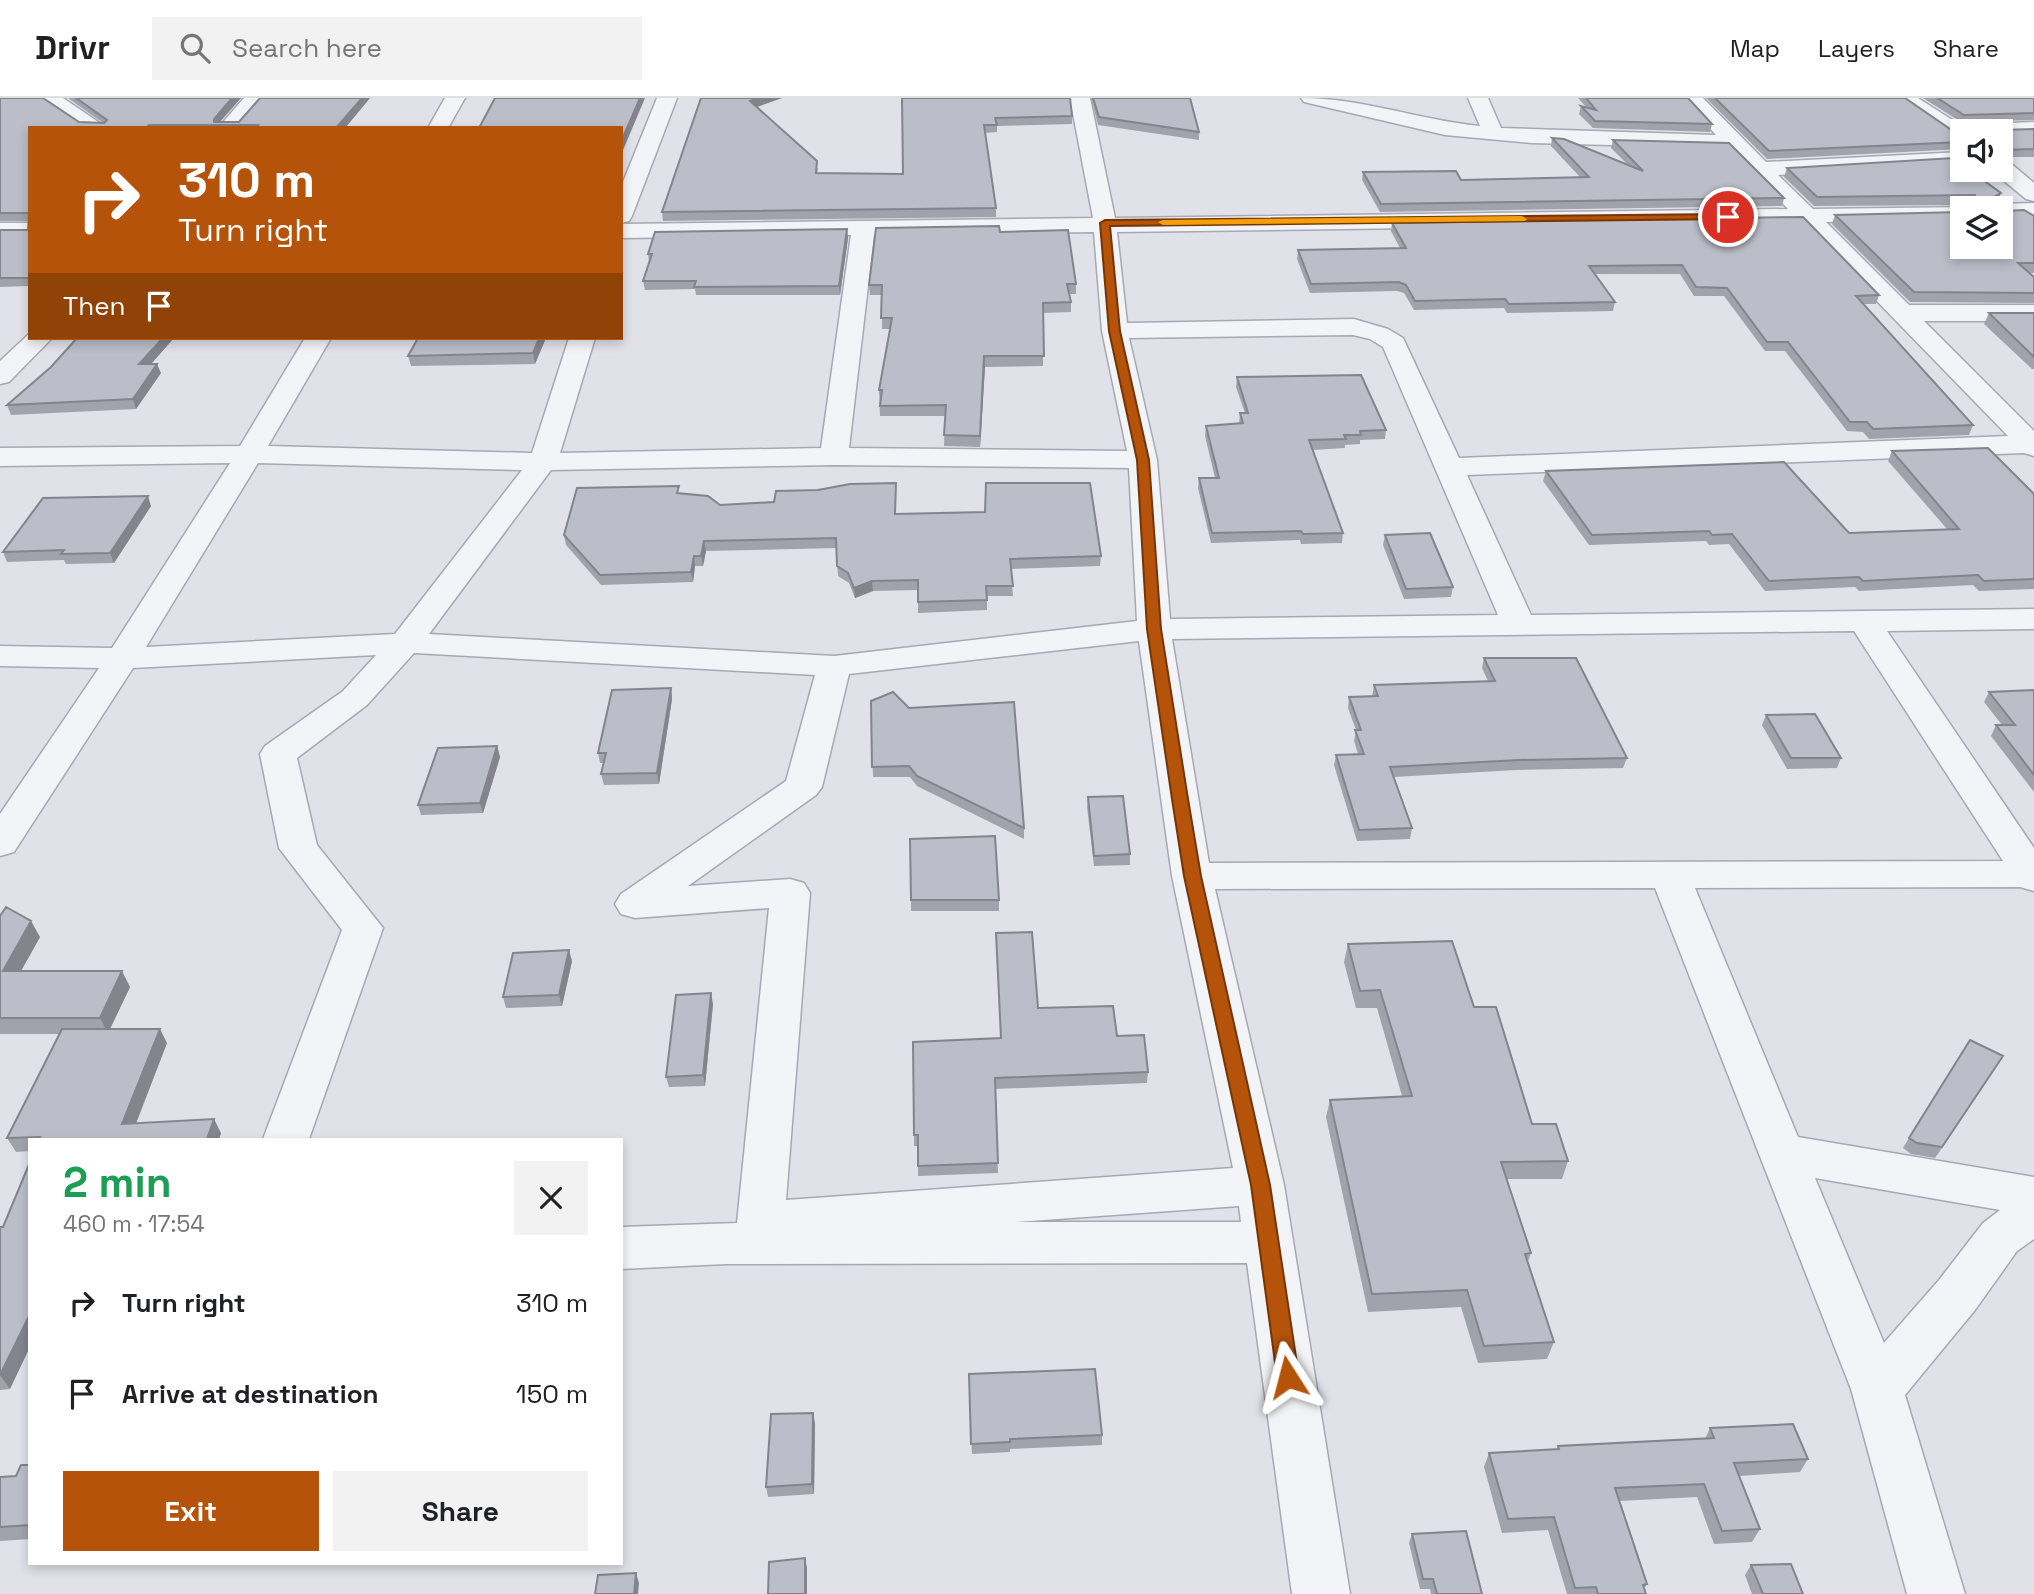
<!DOCTYPE html>
<html lang="en">
<head>
<meta charset="utf-8">
<style>
	:root { --surface:#fff; --page:#f2f2f2; --text:#202124; --muted:#757577; --line:#e0e0e0; --accent:#b45309 }
	body { margin:0; font-family:"Space Grotesk",sans-serif; background:var(--page); color:var(--text); height:100vh; display:flex; flex-direction:column; font-size:26px; white-space:nowrap }
	* { box-sizing:border-box; margin:0 }
	p { font-size:23px; color:var(--muted) }
	.icon { flex:none; width:38px; height:38px; fill:none; stroke:currentColor; stroke-width:2; stroke-linecap:round; stroke-linejoin:round }
	.map { position:relative; flex:1; overflow:hidden }
	.sheet { position:absolute; left:28px; top:1040px; width:595px; height:427px; display:flex; flex-direction:column; background:var(--surface); border-radius:0px; box-shadow:0 4px 10px #0003 }
	.sheet>* { flex:none }
	.top-card { position:absolute; left:28px; top:28px; width:595px; height:214px; border-radius:0px; box-shadow:0 4px 10px #0003; background:#b45309; color:#fff; overflow:hidden }
	.tools { position:absolute; left:1950px; top:21px; display:grid; gap:14px }
	.tools a { display:grid; place-items:center; width:63px; height:63px; border-radius:0px; background:var(--surface); box-shadow:0 4px 10px #0003; font-size:35px }
	.pin { position:absolute; display:grid; place-items:center; width:60px; height:60px; color:#fff; margin:-30px; border:4px solid #fff; border-radius:50%; box-shadow:0 2px 7px #0007 }
	.me { position:absolute; width:77px; margin:-38px; rotate:351deg; stroke-linejoin:round; filter:drop-shadow(0 0 5px #0008) }
	.turn { display:flex; align-items:center; gap:24px; height:147px; padding:0 35px; font-size:32px }
	.turn .icon { width:91px; height:91px; stroke-width:2.5 }
	.turn b { display:block; font-size:49px; line-height:60px }
	.then { display:flex; align-items:center; height:66px; padding:0 35px; background:#0003; gap:14px; font-size:26px }
	.round { display:grid; place-items:center; flex:none; width:74px; height:74px; border-radius:0px; background:var(--page) }
	.headline { display:flex; align-items:center; justify-content:space-between; height:119px; padding:0 35px }
	h1 { font-size:42px; font-weight:800; line-height:52px; color:#1e9e55 }
	.cta { display:flex; gap:14px; margin-top:auto; padding:14px 35px }
	.cta a { flex:1; height:80px; border-radius:0px; background:var(--accent); color:#fff; font-size:28px; font-weight:800; line-height:80px; text-align:center }
	.cta a+a { background:var(--page); color:var(--text) }
	ul { padding:0; list-style:none }
	li { display:flex; align-items:center; gap:21px; height:91px; padding:0 35px }
	li div { flex:1 }
	li b { display:block; font-size:26px }
	li em { font-style:normal }
	header { display:flex; align-items:center; gap:42px; box-sizing:border-box; height:98px; padding:0 35px; background:var(--surface); border-bottom:2px solid var(--line) }
	header strong { font-size:33px }
	nav { display:flex; gap:38px; margin-inline-start:auto; font-size:24px }
	.search { width:490px; height:63px; background:var(--page); display:flex; align-items:center; gap:18px; box-sizing:border-box; padding:0 24px; border-radius:0px; color:var(--muted); font-size:26px }
	.map>svg:first-child { display:block }
</style>
</head>
<body>
<header>
<strong>Drivr</strong>
<div class="search"><svg class="icon" aria-label="search" viewBox="0 0 24 24"><circle cx="10" cy="10" r="6"/><path d="M15 15l6 6"/></svg>Search here</div>
<nav><a>Map</a><a>Layers</a><a>Share</a></nav>
</header>
<div class="map">
<svg width="2034" height="1496" viewBox="0 0 2034 1496">
	<rect width="100%" height="100%" fill="#e1e2e9"/>
	<g fill="none" stroke-linecap="round" stroke-linejoin="round">
		<defs>
			<path id="minor" d="M39,0H63L107,30H83Z
				M244,0H265L239,30H218Z
				M445,0H465L448,30H428Z
				M657,0H677L632,118L629,123L621,125V89Z
				M1070,0H1090L1115,120L1788,111L1728,50L1531,45L1445,37L1304,4L1301,0C1362,0 1419,22 1480,28L1468,0H1488L1501,30L1716,37L1682,0H1703L1766,64L1962,54V66L1778,77L1813,111L1970,109L1962,110V121L1826,124L1909,207H2034V223H1924L2034,333V358L2024,355L1467,377L1531,517L2034,511V531L1887,533L2034,750V793L2020,789L1695,790L1798,1039L2034,1079V1141L2017,1153L1975,1212L1905,1297L1965,1496H1907L1851,1291L1655,790L1215,791L1284,1087L1350,1496H1292L1247,1165L726,1166L621,1171V1129L737,1125L769,810L635,820L621,816L615,806L621,796L786,683L815,577L414,555L367,607L297,660L317,747L383,830L309,1041H263L342,832L279,750L260,656L265,648L343,593L376,557L133,570L14,754L0,758V716L99,570L0,568V548L112,550L230,365L0,368V350L240,348L305,240H331L268,348L532,355L569,240H595L560,355L821,350L851,137L621,140V126L1093,120ZM1801,125L2008,338L1459,360L1403,240L1388,231L1354,221L1127,225L1117,134ZM1094,134L1102,233L1127,353L849,350L874,137ZM1353,237L1370,241L1383,249L1498,517L1170,521L1157,362L1129,240ZM258,365L522,372L395,536L146,549ZM834,367L1129,370L1137,523L834,558L429,536L551,372ZM1854,533L2003,763L1209,765L1172,541ZM1139,543L1172,778L1233,1070L786,1102L810,795L804,785L790,781L688,788L816,697L822,689L849,576ZM1815,1080L2000,1112L1983,1125L1939,1182L1884,1245ZM1239,1108L1241,1124H1015Z
				M1894,0H1918L1960,27L2034,24V36L2000,37V33H1962V43L1955,41Z
				M2000,62L2008,63L2034,85V103L2026,101L1992,73L2000,72Z
				M2034,105V119L2000,120V110H1991L2000,106Z
				M0,125H30V139H0Z
				M30,235V240H52L9,284L0,286V263Z"/>
		</defs>
		<!-- minor casing -->
		<use href="#minor" stroke="#a6a8b3" stroke-width="3"/>
		<!-- minor -->
		<use href="#minor" fill="#f3f4f7" fill-rule="evenodd"/>
	</g>
	<!-- wall -->
	<path fill="#a1a3ac" d="M0,0L79,24L103,25L68,0H241L220,24H239L260,0H370L345,30H30V188L0,189V132H28L29,123H0Z
		M701,0H782L756,9L818,71L817,75L903,76L902,0L1072,18V26L997,28V34L985,35L996,110V119L663,123L662,114Z
		M1091,0H1190L1199,34V42L1098,27Z
		M1578,0H1688L1712,26L1710,34L1593,30L1579,16L1581,8L1586,9Z
		M1706,0H1905L1956,35L1962,37V51L1767,61Z
		M1923,0H2034V22L1961,24Z
		M1967,28L2003,32L2034,31V59H2000V33H1965Z
		M1552,40L1627,66L1611,50L1613,42L1784,100L1782,108L1380,114L1362,82L1363,74L1461,82L1580,79L1551,48Z
		M1954,60L1998,103L2004,113L2034,118V175H2029L2034,179V205L1910,204L1832,126L1835,117L1962,114L2000,110H1965L1967,107L1814,108L1784,79L1787,70Z
		M1803,119L1879,197L1876,206H1864L1973,327L1969,337L1869,341L1863,334L1847,333L1785,253H1765L1724,198H1694L1680,176H1595L1615,204L1613,213L1507,215L1504,210L1414,212L1404,195L1397,193L1310,195L1297,161L1298,152L1400,150L1391,133L1392,125Z
		M1000,134L1076,186V196H1069L1071,204V214L1043,215V268L985,269L980,349L944,348L945,318H880L879,292L890,231H882V197H870L869,187Z
		M848,140L840,197H696L695,191L645,192L643,183L649,164L648,156Z
		M1989,215H2034V271H2032L1984,226Z
		M77,240H174L151,266L161,275L136,311L11,317L7,307L51,269Z
		M418,240H546L535,266L411,268L408,258Z
		M1237,279L1386,332L1385,341L1360,342V346L1345,347V350L1313,352L1343,435L1342,445L1301,446L1300,442L1211,445L1198,390L1199,380H1215L1205,338L1206,328L1239,326L1240,315H1245L1236,289Z
		M1892,353L2034,396V491L1979,493L1973,487L1859,493L1855,489L1765,493L1729,446L1709,447L1706,443L1589,447L1543,383L1546,373L1849,435L1947,431L1888,363Z
		M680,395L720,407L896,395V416L1101,458L1100,468L1011,471L1013,498H987V512L918,515V492L873,493L855,500L849,485L838,478L836,450L706,453L703,468H695L693,484L601,487L566,447L564,437Z
		M151,408L114,465L66,466L64,462L7,464L3,454Z
		M1385,437L1453,489L1451,499L1404,501L1383,447Z
		M1484,560L1627,660L1623,670L1516,672L1394,679L1412,730L1410,741L1357,743L1334,667L1336,657L1358,656L1354,643L1356,632L1348,610L1349,599H1372L1374,587L1488,583L1482,570Z
		M671,590L672,601L659,686L604,687L601,676L604,665H600L598,655Z
		M2034,592V694L1991,638L1996,627H2002L1984,604L1989,594Z
		M871,603L1024,730V741L917,688L910,679H873Z
		M1766,617L1841,660L1837,670L1787,671L1762,627Z
		M497,648L500,659L483,715L421,717L418,707Z
		M1088,699L1130,756V767L1094,768L1087,709Z
		M911,802H999V813H911Z
		M0,818L40,839L21,873L130,889L110,931L167,945L136,1026L221,1035L219,1041H30V1053L16,1054L7,1040L59,936H0Z
		M1348,846L1474,909L1532,1026L1568,1063L1562,1081H1507L1531,1155L1528,1163L1554,1244L1547,1261L1478,1265L1461,1209L1368,1214L1326,1019L1330,1002L1402,998L1377,910H1356L1344,864Z
		M572,863L562,908L506,910L503,899Z
		M713,906L705,988L669,989L666,979Z
		M1038,910L1117,938L1148,974L1147,985L995,991L998,1075L918,1078V1048H914V1037L1001,940Z
		M1996,969L1935,1060L1911,1056L1903,1050L1909,1040Z
		M0,1129H3L10,1291L0,1292Z
		M969,1276L1102,1337V1347L1010,1351V1354L972,1356Z
		M815,1325L814,1396L768,1399L766,1389Z
		M1710,1330L1808,1361L1800,1374L1739,1378L1760,1431L1752,1444L1714,1446L1697,1399L1619,1403L1647,1486L1644,1491L1646,1496H1567L1548,1432L1502,1435L1484,1369L1489,1355L1557,1351L1558,1348L1705,1341Z
		M30,1367V1441L0,1443V1379L16,1378Z
		M1412,1436L1482,1496H1431L1430,1491H1420L1409,1445Z
		M1751,1467L1803,1496H1752L1745,1477Z"/>
	<!-- shaded-wall -->
	<path fill="#83848c" d="M232,0H241L217,27H216L214,21Z
		M362,0H370L345,30H336Z
		M640,0H645L621,57V44Z
		M759,0H782L751,11L750,3Z
		M2001,95L1997,104L1992,100Z
		M847,131L848,140L840,197L839,188Z
		M163,240H174L143,275L139,266Z
		M539,240H546L535,266L533,255Z
		M984,258L985,269L980,349V338Z
		M157,266L161,275L136,311L133,301Z
		M148,398L151,408L114,465L110,455Z
		M704,443L706,453L703,468L701,458Z
		M694,458L695,468L693,484L691,474Z
		M872,483L873,493L855,500L854,490Z
		M671,590L672,601L659,686L657,675Z
		M497,648L500,659L483,715L480,705Z
		M31,823L40,839L12,889L3,873Z
		M569,852L572,863L562,908L559,897Z
		M122,873L130,889L108,935L100,920Z
		M711,895L713,906L705,988L703,977Z
		M160,931L167,945L130,1040L122,1026Z
		M2003,958L1996,969L1935,1060L1942,1049Z
		M214,1021L221,1035L219,1041H207Z
		M30,1216V1249L10,1291L0,1277Z
		M813,1315L815,1325L814,1396L812,1386Z
		M805,1460L807,1470V1496H805Z
		M636,1475L639,1485L638,1496H634Z"/>
	<!-- building -->
	<path fill="#bbbdc8" stroke="#83848c" stroke-width="2" d="M0,0H43L79,24L104,25L107,22L76,0H232L214,21V24H239L260,0H362L336,30H255L258,27H149L146,30H30V180H0V132H28L29,115H0Z
		M495,0H640L621,44V30H479Z
		M701,0H759L750,3L817,63L816,75L903,76L902,0H1070L1072,18L995,20L997,27H984L996,110L662,114Z
		M1093,0H1190L1199,34L1099,19Z
		M1586,0H1688L1712,26L1595,23L1581,8L1596,12Z
		M1715,0H1905L1956,35L1962,37V44L1769,53Z
		M1937,0H2034V15L1964,17Z
		M1967,28H2000L2003,32L2034,31V51L2000,52V33H1968Z
		M1552,40L1564,41L1643,73L1613,42L1729,45L1784,100L1381,106L1363,74L1456,73L1461,82L1589,79Z
		M1954,60L1962,66V72H1969L2001,95L1992,100L1995,103H2001L2004,113L2024,112L2034,118V165H2018L2034,179V195L1914,194L1835,117L1962,114V149H2000V110H1967L1968,103L1976,101L1975,97L1817,99L1787,70Z
		M1803,119L1879,197L1856,198L1973,327L1873,331L1867,324H1850L1788,244H1767L1727,190L1696,189L1682,167L1589,168L1615,204L1509,206L1505,201L1415,203L1406,187L1399,184L1311,186L1298,152L1406,150L1392,125Z
		M999,128L1000,134L1068,132L1076,186H1067L1071,204L1043,205L1044,258H984L980,338L944,337L946,307L880,308L882,292H879L892,220H881L882,187H869L876,130Z
		M847,131L839,188L694,189L696,183H643L652,156H648L655,134Z
		M1989,215H2034V259Z
		M77,240H163L139,266H157L133,301L7,307L51,269Z
		M418,240H539L533,255L408,258Z
		M1361,277L1386,332L1360,333L1361,337H1344L1346,341L1309,342L1343,435L1303,436L1301,433L1212,435L1199,380H1219L1206,328L1243,325L1240,315H1248L1237,279Z
		M1988,350L2034,396V481L1984,483L1978,477L1863,483L1859,479L1769,483L1732,436L1712,437L1709,433L1592,437L1546,373L1784,364L1849,435L1959,431L1892,353Z
		M896,385L895,416L985,414L986,385H1090L1101,458L1010,461L1013,488H986L987,502L918,504V482L872,483L854,490L848,475L837,468L836,440L704,443L701,458H694L691,474L600,477L564,437L577,390L679,388L677,395L708,398L720,407L774,404L776,393L818,392L850,386Z
		M148,398L110,455L61,456L64,452L3,454L43,400Z
		M1430,435L1453,489L1406,491L1385,437Z
		M1484,560H1576L1627,660L1519,662L1390,669L1412,730L1359,732L1336,657L1364,656L1355,632H1361L1349,599L1378,598L1374,587L1495,583Z
		M671,590L657,675L601,676L606,655H598L612,592Z
		M2034,592V677L1996,627H2015L1989,594Z
		M893,594L909,610L1014,604L1024,730L917,678L909,668L872,669L871,603Z
		M1815,616L1841,660H1791L1766,617Z
		M497,648L480,705L418,707L438,650Z
		M1123,698L1130,756L1094,758L1088,699Z
		M995,738L999,802H911L910,741Z
		M6,809L31,823L3,873H122L100,920H0V818Z
		M1032,834L1038,910L1113,908L1117,938L1144,937L1148,974L995,980L998,1065L918,1068V1037H914L913,944L1001,940L996,835Z
		M1452,843L1474,909H1496L1532,1026H1556L1568,1063L1501,1064L1531,1155L1525,1156L1554,1244L1484,1248L1467,1192L1372,1196L1330,1002L1412,998L1380,892L1360,893L1348,846Z
		M569,852L559,897L503,899L513,855Z
		M711,895L703,977L666,979L676,897Z
		M62,931H160L122,1026L214,1021L207,1041H39L40,1039L7,1040Z
		M1970,942L2003,958L1942,1049L1917,1045L1909,1040Z
		M30,1064V1216L0,1277V1129H3Z
		M1095,1271L1102,1337L1010,1341V1344L971,1346L969,1276Z
		M813,1315L812,1386L766,1389L771,1316Z
		M1793,1326L1808,1361L1734,1365L1760,1431L1722,1433L1704,1386L1615,1390L1647,1486L1643,1487L1646,1496H1598L1596,1489L1575,1490L1554,1419L1508,1421L1489,1355L1559,1351L1558,1348L1714,1340L1710,1330Z
		M21,1367H30V1427L0,1429V1379L16,1378Z
		M1466,1433L1482,1496H1437L1433,1481H1423L1412,1436Z
		M805,1460V1496H768L769,1464Z
		M1791,1466L1803,1496H1763L1751,1467Z
		M636,1475L634,1496H595L598,1477Z"/>
	<!-- route -->
	<path fill="#b45309" stroke="#753606" stroke-width="2" d="M1728,116L1733,119L1732,121L1110,128L1120,233L1149,362L1161,531L1188,701L1201,778L1270,1087L1299,1279L1295,1286L1288,1289L1280,1286L1277,1279L1251,1087L1184,778L1172,701L1147,531L1137,362L1109,233L1100,125L1105,122Z"/>
	<!-- slow -->
	<path fill="#f59e0b" d="M1522,118L1527,121L1525,123L1163,127L1158,124L1163,122Z"/>
</svg>
<div class="tools">
<a><svg class="icon" aria-label="sound" viewBox="0 0 24 24"><path d="M4 9h4l5-4v14l-5-4H4zM17 9q2 3 0 6"/></svg></a>
<a><svg class="icon" aria-label="layers" viewBox="0 0 24 24"><path d="M12 4l9 5-9 5-9-5zM3 14l9 5 9-5"/></svg></a>
</div>
<div class="pin" style="left:1728px;top:119px;background:#d93025"><svg class="icon" aria-label="arrive" viewBox="0 0 24 24"><path d="M6 21V4h12l-3 4 3 4H6"/></svg></div>
<svg class="me" style="left:1288px;top:1279px" viewBox="-20 -20 40 40"><path d="M0-17L14 15 0 8-14 15z" fill="#b45309" stroke="#fff" stroke-width="4"/></svg>
<div class="top-card">
<div class="turn"><svg class="icon" aria-label="right" viewBox="0 0 24 24"><path d="M7 20v-9h11M14 6l5 5-5 5"/></svg><div><b>310 m</b>Turn right</div></div>
<div class="then">Then<svg class="icon" aria-label="arrive" viewBox="0 0 24 24"><path d="M6 21V4h12l-3 4 3 4H6"/></svg></div>
</div>
<section class="sheet">
<div class="headline"><div><h1>2 min</h1><p>460 m · 17:54</p></div><a class="round"><svg class="icon" aria-label="close" viewBox="0 0 24 24"><path d="M6 6l12 12M18 6L6 18"/></svg></a></div>
<ul>
<li><svg class="icon" aria-label="right" viewBox="0 0 24 24"><path d="M7 20v-9h11M14 6l5 5-5 5"/></svg><div><b>Turn right</b></div><em>310 m</em></li>
<li><svg class="icon" aria-label="arrive" viewBox="0 0 24 24"><path d="M6 21V4h12l-3 4 3 4H6"/></svg><div><b>Arrive at destination</b></div><em>150 m</em></li>
</ul>
<div class="cta"><a>Exit</a><a>Share</a></div>
</section>
</div>
</body>
</html>
